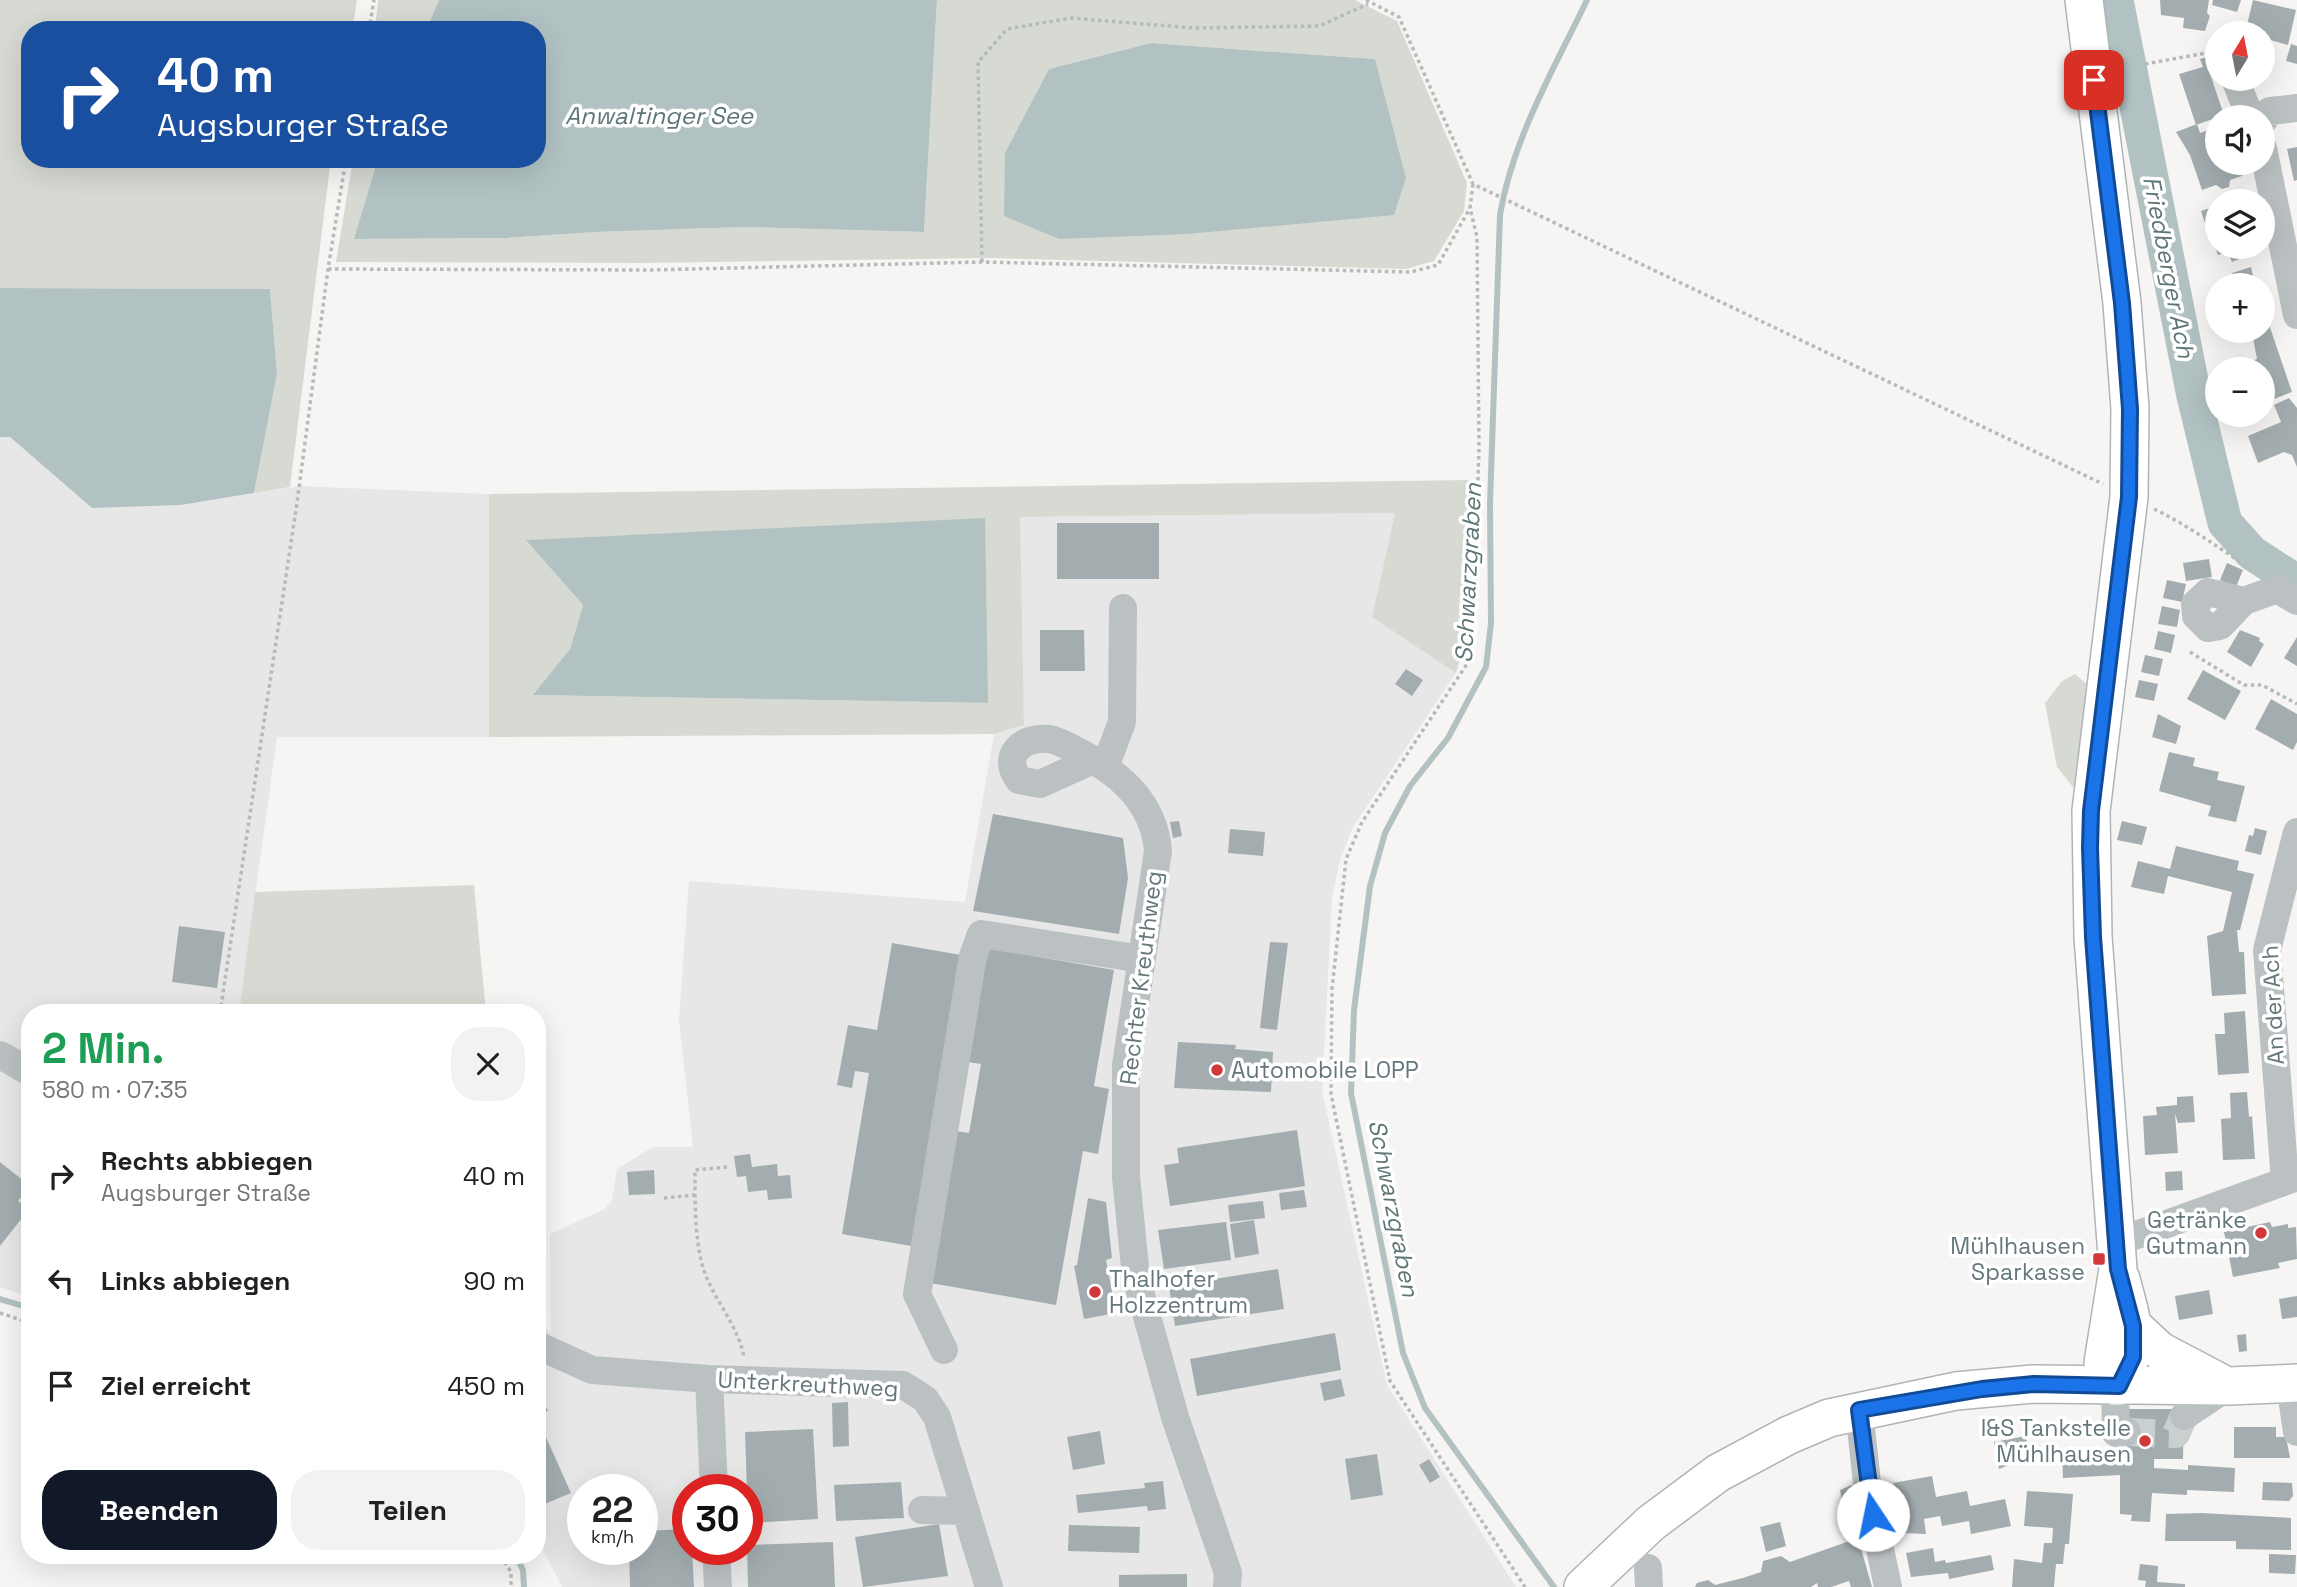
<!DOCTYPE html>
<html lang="de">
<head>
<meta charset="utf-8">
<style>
	:root { --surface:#fff; --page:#f2f2f2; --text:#202124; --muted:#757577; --accent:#111827 }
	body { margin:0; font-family:"Space Grotesk",sans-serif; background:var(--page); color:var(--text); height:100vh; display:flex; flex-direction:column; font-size:26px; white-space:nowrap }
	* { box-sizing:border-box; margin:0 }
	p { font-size:23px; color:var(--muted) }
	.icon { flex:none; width:38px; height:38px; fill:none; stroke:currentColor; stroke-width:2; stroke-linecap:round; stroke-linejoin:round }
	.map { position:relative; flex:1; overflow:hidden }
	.sheet { position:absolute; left:21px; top:1004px; width:525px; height:560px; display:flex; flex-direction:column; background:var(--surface); border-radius:28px; box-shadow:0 7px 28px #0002 }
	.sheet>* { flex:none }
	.banner { position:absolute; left:21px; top:21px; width:525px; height:147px; border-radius:28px; box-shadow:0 7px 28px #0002; background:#1a4fa0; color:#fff; overflow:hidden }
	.needle { width:46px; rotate:10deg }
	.controls { position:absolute; left:2205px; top:21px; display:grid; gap:14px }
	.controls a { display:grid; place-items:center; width:70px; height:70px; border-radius:50%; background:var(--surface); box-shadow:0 7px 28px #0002; font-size:35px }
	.speed { position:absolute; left:567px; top:1474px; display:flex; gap:14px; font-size:35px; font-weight:700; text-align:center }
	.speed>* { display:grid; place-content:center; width:91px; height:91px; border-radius:50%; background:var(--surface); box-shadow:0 7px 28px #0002; line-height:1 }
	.speed small { font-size:18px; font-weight:400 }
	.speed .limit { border:10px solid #d22; background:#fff; color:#111 }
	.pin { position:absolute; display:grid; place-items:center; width:60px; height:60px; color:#fff; margin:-30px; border-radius:14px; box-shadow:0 4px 10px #0006 }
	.me { position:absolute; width:77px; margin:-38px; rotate:349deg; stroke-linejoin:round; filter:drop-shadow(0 0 5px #0008) }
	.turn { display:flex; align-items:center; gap:24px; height:147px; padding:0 21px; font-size:32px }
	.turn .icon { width:91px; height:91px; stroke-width:2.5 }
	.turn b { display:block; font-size:49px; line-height:60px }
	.round { display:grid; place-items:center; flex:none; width:74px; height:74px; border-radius:28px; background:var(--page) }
	.headline { display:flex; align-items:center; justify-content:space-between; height:119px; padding:0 21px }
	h1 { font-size:42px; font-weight:700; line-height:52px; color:#1e9e55 }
	.cta { display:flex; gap:14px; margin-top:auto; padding:14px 21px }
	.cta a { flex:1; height:80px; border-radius:28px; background:var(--accent); color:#fff; font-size:28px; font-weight:700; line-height:80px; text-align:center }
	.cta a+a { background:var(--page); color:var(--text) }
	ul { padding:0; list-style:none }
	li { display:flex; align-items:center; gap:21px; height:105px; padding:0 21px }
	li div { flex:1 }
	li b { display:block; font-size:26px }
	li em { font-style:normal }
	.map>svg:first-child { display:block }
</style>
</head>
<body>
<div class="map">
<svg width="2297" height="1587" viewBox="0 0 2297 1587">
	<rect width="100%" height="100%" fill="#f6f5f3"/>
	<!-- built -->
	<path fill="#e6e7e6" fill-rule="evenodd" d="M0,437H10L92,508L181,505L299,486L489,494V737H277L239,1013H30V1297L0,1287Z
		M1395,513L1372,617L1456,673L1353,827L1340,860L1332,899L1322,1091L1387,1385L1516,1587H562L537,1538V1320L551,1333L550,1234L605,1209L612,1200L617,1169L653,1147H693L679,1021L689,881L965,902L994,734L1024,725L1019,517ZM583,1489H642V1549H583ZM688,1489H747V1549H688Z"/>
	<!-- green -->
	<path fill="#d7dad2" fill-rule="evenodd" d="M0,0H357L352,30H30V159H331L290,487L254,493L277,374L270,289L0,288Z
		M378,0H439L426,30H375Z
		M937,0H1355L1397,21L1467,183L1464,211L1434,261L1406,269L987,258L642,263L336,262L353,159H378L355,239L506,238L596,232L743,227L924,232ZM1151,43L1374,59L1049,69Z
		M1471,480L1469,628L1456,673L1372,617L1395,513L1020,517L1024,725L994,734L489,737V494ZM984,519L987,703L534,695L570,649L583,605L527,540Z
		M2075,674L2089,686L2076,791L2057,767L2045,703L2062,681Z
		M474,885L486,1013H239L255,892Z"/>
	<!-- water -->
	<path fill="#b2c2c2" d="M439,0H937L924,232L743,227L596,232L506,238L354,239L378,159H537V30H426Z
		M1151,43L1375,59L1406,178L1394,215L1187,234L1059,239L1004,216L1005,153L1049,69Z
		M0,288L270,289L277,374L254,493L181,505L92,508L10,437H0Z
		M985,518L988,703L533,695L570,649L583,605L526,540Z"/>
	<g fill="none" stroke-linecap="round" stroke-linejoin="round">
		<!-- stream -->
		<path stroke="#b2c2c2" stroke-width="6" d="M0,1299L30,1308
			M516,1556L523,1570L524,1587
			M1554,1587L1425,1408L1403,1353L1351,1093L1354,1010L1370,886L1385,833L1410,786L1448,738L1486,667L1491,623L1490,503L1500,215C1513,138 1554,69 1587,0"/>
		<!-- river -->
		<path stroke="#b2c2c2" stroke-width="35" d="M2116,0L2194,396L2225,523L2252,553L2297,582"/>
	</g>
	<!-- building -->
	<path fill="#a3adaf" d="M2160,0H2209L2207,13L2210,16L2205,31L2183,28L2184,18L2161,15Z
		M2213,0H2241L2237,12L2212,5Z
		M2253,0L2296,10L2288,45L2263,38V33H2245Z
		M2291,44L2297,46V64L2286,61Z
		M2217,54V73L2215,74L2211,63L2207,65L2224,115L2196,125L2179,74L2203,67L2200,59Z
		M2197,124L2200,133L2208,130L2213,143L2217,142V163H2237L2242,176L2230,180L2229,187L2222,189L2216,185L2202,190L2190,155L2176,132Z
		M2297,147V180L2294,181L2287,149Z
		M2216,206L2217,219L2205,223L2201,211Z
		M2217,224V247H2257L2259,251L2232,262L2228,252L2218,255L2208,227Z
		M2251,267L2255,285H2236L2232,273Z
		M2263,307L2292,392L2264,403L2263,369H2239L2238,366L2257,359L2252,333L2236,338L2233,331H2263Z
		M2289,398L2297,408V467L2292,455L2284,452L2258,463L2248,436L2281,422L2274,405Z
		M1057,523H1159V579H1057Z
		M2209,559L2212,577L2186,581L2183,563Z
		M2227,563L2243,570L2236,587L2220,580Z
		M2167,580L2186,584L2182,602L2163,598Z
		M2162,606L2180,610L2177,627L2158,624Z
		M1040,630H1084L1085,671H1040Z
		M2240,630L2260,638L2259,641L2264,644L2251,667L2227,652Z
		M2158,631L2175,635L2171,653L2154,649Z
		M2297,637V666L2284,658Z
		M2145,655L2163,659L2159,676L2141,672Z
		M1406,669L1423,680L1412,696L1395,684Z
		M2203,670L2241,691L2225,720L2187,699Z
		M2139,680L2158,684L2154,701L2135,697Z
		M2271,699L2297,714V742L2293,750L2255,729Z
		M2158,714L2181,726L2176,744L2152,737Z
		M2169,752L2195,758L2193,766L2219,772L2217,780L2245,786L2236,822L2208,816L2211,806L2159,791Z
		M993,814L1123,838L1128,878L1119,934L973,911Z
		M1179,821L1182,836L1173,838L1170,822Z
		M2122,821L2147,827L2142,845L2117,840Z
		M2255,828L2267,831L2261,855L2245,851L2249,835L2253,836Z
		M1230,829L1265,832L1263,856L1228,853Z
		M2176,846L2239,861L2237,870L2254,874L2240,930H2237L2239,952H2244L2246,994L2212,996L2207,936L2223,931L2232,892L2168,876L2164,894L2131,887L2138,861L2170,869Z
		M179,926L225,932L217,988L172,982Z
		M1270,942L1288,943L1277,1030L1260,1028Z
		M892,943L961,955L911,1246L842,1234L869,1073L855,1071L852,1088L837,1085L848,1025L877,1030Z
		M988,948L1114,970L1094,1086L1109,1089L1098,1154L1083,1151L1056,1305L930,1283L956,1131L969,1133L981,1064L968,1062Z
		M2245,1011L2249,1073L2218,1075L2215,1034H2225L2224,1013Z
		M1178,1042L1236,1045L1235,1049L1273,1052L1271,1092L1174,1088Z
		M2247,1092L2249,1117L2252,1116L2255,1159L2223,1160L2221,1119L2231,1118L2230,1093Z
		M2193,1096L2195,1122L2178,1123L2175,1114L2178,1153L2145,1155L2143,1116L2157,1115L2156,1107L2177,1105V1097Z
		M1297,1130L1305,1186L1170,1206L1164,1165L1179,1163L1177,1148Z
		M750,1154L752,1167L777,1164L778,1176L790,1175L792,1198L768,1200L767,1190L748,1192L746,1176L737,1177L734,1156Z
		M0,1162L30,1186L18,1201L29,1209L0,1246Z
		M654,1170L655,1194L629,1195L627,1172Z
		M2182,1171L2183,1190L2166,1191L2165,1172Z
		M1304,1190L1307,1207L1281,1210L1279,1193Z
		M1088,1198L1106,1202L1112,1258L1106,1260L1116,1313L1084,1319L1074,1266L1077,1265Z
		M1263,1201L1265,1218L1230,1222L1228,1205Z
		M1254,1220L1259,1254L1235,1258L1230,1224Z
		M1226,1222L1231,1260L1164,1269L1158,1230Z
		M2270,1222L2272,1227L2288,1224V1228L2296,1227L2297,1259L2278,1263L2280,1268L2233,1277L2224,1232Z
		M1278,1269L1284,1309L1175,1326L1169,1286Z
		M2209,1290L2213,1314L2179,1320L2175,1296Z
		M2297,1296V1317L2282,1319L2279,1299Z
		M1335,1333L1341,1370L1197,1396L1190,1359Z
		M2246,1334L2247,1351L2239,1352L2237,1335Z
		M1341,1379L1345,1396L1324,1401L1320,1383Z
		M539,1391L548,1411L537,1415V1392Z
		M848,1402L849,1446L833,1447L832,1403Z
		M2128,1409H2184L2183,1459H2154V1468L2188,1470V1465L2235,1468L2234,1492L2187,1490V1495L2152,1493L2150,1522L2131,1521L2132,1515L2120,1514V1475L2063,1478L2062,1454L2123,1451L2126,1459Z
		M537,1417L571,1493L540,1506L537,1499Z
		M2234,1427H2276V1437H2286L2290,1458H2234Z
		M813,1429L818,1519L748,1523L745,1432Z
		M1100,1431L1105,1464L1073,1470L1067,1437Z
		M2026,1436L2029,1453L2010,1455L2011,1464L1999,1469L1994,1442Z
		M1377,1454L1383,1495L1351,1500L1345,1459Z
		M1429,1459L1440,1477L1430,1483L1419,1465Z
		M1932,1476L1936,1497L1967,1491L1970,1506L2005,1499L2011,1526L1971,1534L1969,1521L1942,1526L1940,1516L1924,1519L1926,1534L1903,1533L1893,1483Z
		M1163,1481L1166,1509L1148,1511L1147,1506L1078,1513L1076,1495L1145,1488L1144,1483Z
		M901,1482L904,1518L836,1521L834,1485Z
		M2263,1482L2292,1483L2293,1496L2289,1501L2262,1500Z
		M1857,1483L1867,1533L1849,1536L1840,1490Z
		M2027,1491L2073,1494L2069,1544H2065L2063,1564H2056L2054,1587H2012L2014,1559L2042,1563L2044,1543H2052L2053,1528L2024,1526Z
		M2202,1513L2291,1518V1550L2236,1549V1541H2165L2166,1514Z
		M1780,1522L1786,1546L1766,1552L1760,1527Z
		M939,1524L948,1576L863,1587L855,1537Z
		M1069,1525L1140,1527L1139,1553L1068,1551Z
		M688,1529V1549H692L694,1587H630L629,1549H642V1531Z
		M1858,1538L1872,1587H1851L1849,1581L1831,1587H1818L1817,1583L1811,1587H1695L1697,1583L1708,1580L1715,1585L1743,1578L1761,1572L1763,1561L1781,1556L1790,1562Z
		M833,1542L835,1587H748L747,1545Z
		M1933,1548L1935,1562L1945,1560L1946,1563L1991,1555L1994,1570L1949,1579L1948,1573L1911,1577L1906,1553Z
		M2269,1554L2296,1555L2295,1574L2269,1573Z
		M2140,1564L2158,1566L2157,1582L2185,1584V1587H2145L2146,1581L2138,1580Z
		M1187,1574V1587H1119V1575Z"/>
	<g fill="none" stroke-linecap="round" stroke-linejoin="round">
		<!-- minor-tunnel -->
		<path stroke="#cacfcf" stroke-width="28" stroke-dasharray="28 14" stroke-linecap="butt" d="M2127,1432L2176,1434L2184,1416"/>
		<defs>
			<path id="major" d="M2084,0L2122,303L2130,409L2129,497L2091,811L2093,937L2118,1269L2103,1363L2115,1386
				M2133,1326L2160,1351L2219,1382
				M2119,1386C2141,1340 2133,1326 2121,1279
				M1583,1587L1651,1523L1718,1473L1789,1435L1829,1418L1956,1391L2033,1384L2229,1386L2297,1383"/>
		</defs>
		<!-- major casing -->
		<use href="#major" stroke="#afb5b7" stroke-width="40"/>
		<!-- path -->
		<path stroke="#b5babb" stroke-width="3.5" stroke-dasharray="3.5 3.5" stroke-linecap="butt" d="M1366,0L1399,17L1473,184L2103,484
			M369,30L374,0
			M2145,64L2217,51
			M1473,184L1470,208L1477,237L1479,447L1473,638L1469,661L1362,822L1346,859L1332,989L1331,1094L1390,1381L1525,1587
			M982,262L978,62L1007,29L1071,18L1194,28L1319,26L1368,4
			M328,269L649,270L982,262L1411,272L1438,265L1470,208
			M2154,509C2190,526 2222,551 2257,572
			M2190,652L2244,685H2262L2297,704
			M220,1013L297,503L328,269L346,159
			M727,1167L695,1170C695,1203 694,1253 709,1283C721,1308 739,1330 744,1357
			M664,1198L695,1195
			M0,1313L30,1323
			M501,1556L511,1572V1587"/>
		<!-- minor -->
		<path stroke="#bbc1c2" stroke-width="28" d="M2235,79L2247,109L2258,117
			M2263,121L2270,111L2297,108
			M2263,148L2297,315
			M2244,601L2208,592L2195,604L2196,616L2208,628L2220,626L2244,601L2277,589L2297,601
			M1093,760L1040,784L1019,780C1000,755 1023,736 1049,739C1061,741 1072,749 1083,754C1123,776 1154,804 1158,851L1126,1065V1177L1136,1277L1175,1417L1228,1573L1227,1587
			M1105,767L1122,722L1123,608
			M0,1055L30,1072
			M2285,1181L2267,950L2297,832
			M2117,1242L2297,1177
			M537,1345L592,1370L709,1379L903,1385L925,1399L937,1417L989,1587
			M944,1350L917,1294L973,956L981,934L1142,959
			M709,1379L714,1489
			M2290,1384L2297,1432
			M2115,1386L2116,1433L2127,1432
			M1859,1410L1868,1492L1888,1587
			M2184,1416L2229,1386
			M922,1510L966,1511
			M716,1549L718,1587
			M1648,1568L1649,1586"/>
		<!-- major -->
		<use href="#major" stroke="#fff" stroke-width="37"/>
	</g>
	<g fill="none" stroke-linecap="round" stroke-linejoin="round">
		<defs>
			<path id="route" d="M1873,1515L1859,1410L1982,1389L2034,1384L2119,1386L2133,1357V1326L2118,1269L2093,937L2090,848L2091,811L2129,497L2130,409L2122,303L2094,80"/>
		</defs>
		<!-- route casing -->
		<use href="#route" stroke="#114b97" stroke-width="18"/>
		<!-- route -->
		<use href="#route" stroke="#1a73e8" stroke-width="12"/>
	</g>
	<!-- markers -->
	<g fill="#d03839" stroke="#fff" stroke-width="2.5">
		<circle cx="1217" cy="1070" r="7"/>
		<circle cx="2261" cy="1233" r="7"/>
		<rect x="2092" y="1252" width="14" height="14" rx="3.5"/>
		<circle cx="1095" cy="1292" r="7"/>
		<circle cx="2145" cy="1441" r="7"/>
	</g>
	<g text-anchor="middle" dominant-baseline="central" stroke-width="7" stroke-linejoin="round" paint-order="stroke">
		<!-- street labels -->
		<g font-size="23" fill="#64777b" stroke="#fff">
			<text transform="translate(1141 978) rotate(-83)">Rechter Kreuthweg</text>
			<text transform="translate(2273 1005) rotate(-93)">An der Ach</text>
			<text transform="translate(808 1384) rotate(3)">Unterkreuthweg</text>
		</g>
		<!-- poi labels -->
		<g font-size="23" fill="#64777b" stroke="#fff" text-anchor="end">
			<text x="1231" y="1070" text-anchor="start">Automobile LOPP</text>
			<text x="2247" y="1220">Getränke<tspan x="2247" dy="26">Gutmann</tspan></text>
			<text x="2085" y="1246">Mühlhausen<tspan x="2085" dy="26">Sparkasse</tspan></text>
			<text x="1109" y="1279" text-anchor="start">Thalhofer<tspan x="1109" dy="26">Holzzentrum</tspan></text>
			<text x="2131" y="1428">I&amp;S Tankstelle<tspan x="2131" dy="26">Mühlhausen</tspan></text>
		</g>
		<!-- water labels -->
		<g font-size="24" font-style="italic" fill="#5e7676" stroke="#fff">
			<text x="659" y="115">Anwaltinger See</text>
			<text transform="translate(2169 267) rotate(79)">Friedberger Ach</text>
			<text transform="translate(1468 573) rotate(-87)">Schwarzgraben</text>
			<text transform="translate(1394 1208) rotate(79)">Schwarzgraben</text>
		</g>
	</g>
</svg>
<div class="controls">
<a><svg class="needle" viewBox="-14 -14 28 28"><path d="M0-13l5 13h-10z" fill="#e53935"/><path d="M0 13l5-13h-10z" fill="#757577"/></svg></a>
<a><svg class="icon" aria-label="sound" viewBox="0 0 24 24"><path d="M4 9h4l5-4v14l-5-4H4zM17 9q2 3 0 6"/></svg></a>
<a><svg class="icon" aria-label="layers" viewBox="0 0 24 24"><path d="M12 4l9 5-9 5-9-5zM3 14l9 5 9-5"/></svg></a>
<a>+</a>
<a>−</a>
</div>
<div class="speed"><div>22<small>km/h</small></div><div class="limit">30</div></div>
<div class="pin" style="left:2094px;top:80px;background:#d93025"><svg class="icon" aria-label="arrive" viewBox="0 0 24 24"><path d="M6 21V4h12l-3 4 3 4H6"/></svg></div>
<svg class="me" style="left:1873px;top:1515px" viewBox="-20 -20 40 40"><circle r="19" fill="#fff"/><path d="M0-13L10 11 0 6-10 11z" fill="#1a73e8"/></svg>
<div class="banner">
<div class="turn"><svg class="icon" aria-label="right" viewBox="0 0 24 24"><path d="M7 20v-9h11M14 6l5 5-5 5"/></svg><div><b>40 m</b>Augsburger Straße</div></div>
</div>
<section class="sheet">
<div class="headline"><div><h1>2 Min.</h1><p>580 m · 07:35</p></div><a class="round"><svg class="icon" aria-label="close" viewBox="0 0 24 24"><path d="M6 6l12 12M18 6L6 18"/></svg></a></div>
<ul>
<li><svg class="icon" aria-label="right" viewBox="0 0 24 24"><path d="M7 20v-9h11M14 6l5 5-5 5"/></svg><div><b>Rechts abbiegen</b><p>Augsburger Straße</p></div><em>40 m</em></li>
<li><svg class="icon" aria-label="left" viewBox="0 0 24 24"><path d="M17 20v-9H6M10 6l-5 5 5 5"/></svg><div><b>Links abbiegen</b></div><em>90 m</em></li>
<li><svg class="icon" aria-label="arrive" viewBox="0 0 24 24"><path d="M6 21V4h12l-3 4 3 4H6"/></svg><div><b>Ziel erreicht</b></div><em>450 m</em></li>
</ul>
<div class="cta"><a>Beenden</a><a>Teilen</a></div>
</section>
</div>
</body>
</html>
